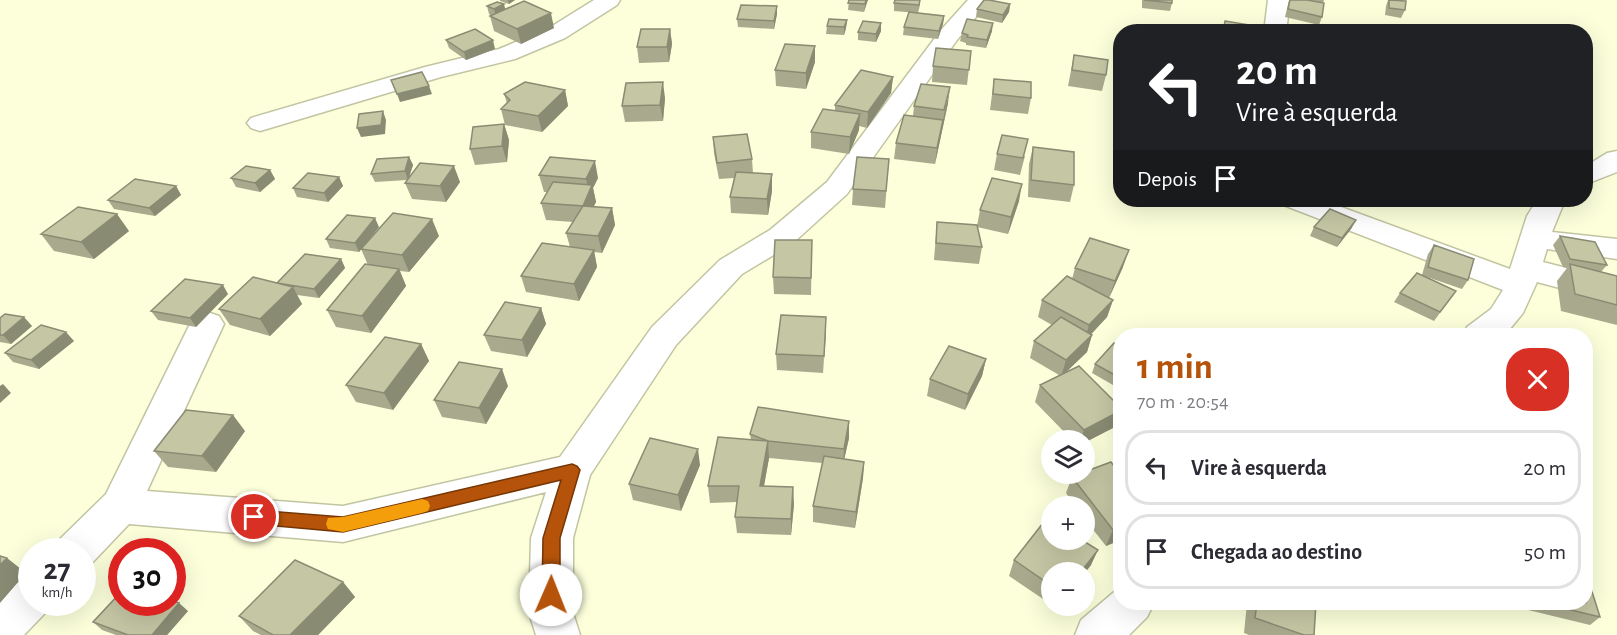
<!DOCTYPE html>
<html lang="pt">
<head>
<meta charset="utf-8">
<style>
	:root { --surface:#fff; --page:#f7f7f7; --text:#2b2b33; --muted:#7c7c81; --line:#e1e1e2; --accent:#b45309 }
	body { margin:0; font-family:"Alegreya Sans",sans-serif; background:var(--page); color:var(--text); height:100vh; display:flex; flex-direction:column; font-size:22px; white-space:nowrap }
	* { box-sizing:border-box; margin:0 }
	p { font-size:20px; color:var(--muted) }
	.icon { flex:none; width:33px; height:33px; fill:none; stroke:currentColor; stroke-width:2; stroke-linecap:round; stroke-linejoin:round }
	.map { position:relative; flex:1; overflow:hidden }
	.drawer { position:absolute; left:1113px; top:328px; width:480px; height:282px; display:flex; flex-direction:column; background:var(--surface); border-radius:24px; box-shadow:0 6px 24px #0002 }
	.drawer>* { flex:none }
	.top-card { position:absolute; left:1113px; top:24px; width:480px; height:183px; border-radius:24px; box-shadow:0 6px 24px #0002; background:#202124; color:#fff; overflow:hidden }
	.fabs { position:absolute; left:1041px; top:430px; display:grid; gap:12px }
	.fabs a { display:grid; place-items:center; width:54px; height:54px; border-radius:50%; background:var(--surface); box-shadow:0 6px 24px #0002; font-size:30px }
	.speed { position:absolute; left:18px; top:538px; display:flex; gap:12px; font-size:30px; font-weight:700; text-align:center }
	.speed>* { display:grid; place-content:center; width:78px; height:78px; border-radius:50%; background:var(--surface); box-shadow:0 6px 24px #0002; line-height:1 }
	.speed small { font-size:15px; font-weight:400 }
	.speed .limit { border:9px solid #d22; background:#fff; color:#111 }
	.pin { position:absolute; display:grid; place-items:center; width:51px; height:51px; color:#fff; margin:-26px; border:3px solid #fff; border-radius:50%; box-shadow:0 2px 6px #0007 }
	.me { position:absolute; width:66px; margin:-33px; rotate:1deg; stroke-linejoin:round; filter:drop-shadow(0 0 4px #0008) }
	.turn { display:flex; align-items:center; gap:21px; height:126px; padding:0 24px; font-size:27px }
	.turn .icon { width:78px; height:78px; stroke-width:2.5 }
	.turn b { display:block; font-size:42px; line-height:51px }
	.then { display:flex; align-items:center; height:57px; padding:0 24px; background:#0003; gap:12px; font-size:22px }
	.round { display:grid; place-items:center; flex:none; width:63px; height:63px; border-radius:24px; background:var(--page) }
	.headline { display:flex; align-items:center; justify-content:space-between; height:102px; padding:0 24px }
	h1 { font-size:36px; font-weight:700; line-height:45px; color:var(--accent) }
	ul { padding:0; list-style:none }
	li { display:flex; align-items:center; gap:18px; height:75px; margin:0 12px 9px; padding:0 12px; border:3px solid var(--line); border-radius:24px }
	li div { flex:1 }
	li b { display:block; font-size:22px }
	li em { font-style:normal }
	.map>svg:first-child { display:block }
</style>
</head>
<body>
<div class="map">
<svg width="1617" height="635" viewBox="0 0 1617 635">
	<rect width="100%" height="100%" fill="#fcffda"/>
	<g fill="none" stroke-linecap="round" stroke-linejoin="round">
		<defs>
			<path id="minor" d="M594,0H620L617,5L565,38L515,59L441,77L260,131L251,128L247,123L251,118L425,67L499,49L549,28Z
				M968,0H990L957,40L847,194L792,244L742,274L676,345L590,475L573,538V613L580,635H536L529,613L531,538L546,492L343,542L129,524L90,565L82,568V552H54L60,539L106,494L190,324L195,316L207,312L219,316L224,324L147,491L343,506L560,457L652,327L720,260L770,230L827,182L941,30Z
				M1268,0H1290L1286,32H1264Z
				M1617,151V172L1586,184V166L1607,153Z
				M1282,200H1322L1510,269L1527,216L1537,200H1565L1552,232L1617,239V259L1547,249L1543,262L1617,281V303L1537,282L1523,313L1504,336H1462L1467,327L1491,309L1503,290L1286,206Z
				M32,577V603H51L47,611L24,635H0V599L17,583Z
				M1120,587V603H1154L1147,617L1129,635H1075L1081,620Z"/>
		</defs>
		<!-- minor casing -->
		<use href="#minor" stroke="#c2c5a2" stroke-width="3"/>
		<!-- minor -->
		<use href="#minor" fill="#fff" fill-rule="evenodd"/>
	</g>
	<!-- wall -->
	<path fill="#a9aa8d" d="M500,0H515L509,4L500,1Z
		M849,0H868L864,12L848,10Z
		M1142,0H1172V3L1170,11L1142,8Z
		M1289,0H1324L1323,3L1322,17L1319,25L1285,17Z
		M1388,0H1401L1405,10L1401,18L1385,15L1386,6Z
		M894,3L920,5L918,13L894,11Z
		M1010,4L1009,12L1002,23L976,17L977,9Z
		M487,6L505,10L554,28L521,44L494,31L490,16H492L489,14Z
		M777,6V14L774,29L738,27L737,19Z
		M944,16L943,24L938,39L903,35L904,27Z
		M847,20L846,28L844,35L826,34L827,26Z
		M881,23V31L876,42L858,40V32Z
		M670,29L672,44L669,62L639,63L637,47Z
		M992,31L986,48L966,45V43L960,41L962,33Z
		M446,40L495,49L466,60L449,48Z
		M815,46V62L806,89L776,86L775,70Z
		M971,51L967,85L932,82L933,66Z
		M1074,55L1106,75L1102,91L1068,86Z
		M893,77L891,93L867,128L859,126V130L849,154L811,148V132L835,110V105Z
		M994,79L1031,98L1028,114L990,110Z
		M565,90L568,106L542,132L505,125L501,109L507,103L504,94Z
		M665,98L663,121L625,122L622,106Z
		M948,103L935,164L894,159L896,143L913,116L914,106Z
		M504,124L509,140L507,162L475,165L470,149Z
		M713,137L752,159L753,173L772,191L768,215L731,213L730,197L734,178L719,179L714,153Z
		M1033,147L1074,185L1070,202L1028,197L1029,164Z
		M997,154L1025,156L1020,175L994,170Z
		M409,157L413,165L409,178L460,182L446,202L412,199L405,183L407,180L375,182L371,174Z
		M889,159L885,208L852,205L853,189Z
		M270,170L275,179L260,192L236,187L231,178Z
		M539,175L598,178L593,188L596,202L593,207L612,208L615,225L602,253L594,252L597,267L579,301L526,292L521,276L570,247L566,233L573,222L546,220L541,203L547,192H544Z
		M339,177L343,186L328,202L297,197L293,188Z
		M176,186L181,195L155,216L114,209L108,200Z
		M1019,201L1008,234L977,227L982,247L979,264L934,260L937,222L977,226L980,210Z
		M1356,220L1351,229L1337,247L1310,236L1314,227Z
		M379,227L359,252L330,248L326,239Z
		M129,231L94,259L54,251L41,234Z
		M439,236L409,272L400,271L406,286L371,333L336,327L327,310L368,265L361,249Z
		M1560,236L1607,265L1601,272L1617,276V325L1561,311L1557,281L1567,268L1563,267L1553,245Z
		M812,240L811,295L774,294L773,277Z
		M1434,245L1468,280L1462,289L1427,277L1456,291L1434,321L1394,302L1400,293L1422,275L1428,254Z
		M341,259L345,268L319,298L297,295L302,304L270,336L230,325L219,309L277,283Z
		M1123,267L1109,298L1113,300L1107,317L1091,334L1092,335L1087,352L1065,373L1117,426L1084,441H1073L1035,402L1040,385L1059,375L1030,358L1034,341L1052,325L1038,317L1042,300L1072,279L1075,268Z
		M228,294L196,327L158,320L151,311Z
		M541,308L546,324L527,357L491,351L484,335Z
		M826,317L823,373L777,370L776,354Z
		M0,318L32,326L11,344L0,342Z
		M74,341L39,369L13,362L5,353Z
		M421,344L429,361L393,410L356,402L346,385Z
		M1120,346V389L1092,373L1095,364Z
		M986,359L982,376L965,410L927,396L930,379Z
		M508,386L486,424L442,417L434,400Z
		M849,421V438L844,459L864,462L863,478L855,528L813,522V506L822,463L769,458L764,486L794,504L791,535L737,533L735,517L737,502L710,503L708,486L751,440L750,434Z
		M245,431L216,472L168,467L154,451Z
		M700,465L681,511L633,500L629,484Z
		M1072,477L1120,540L1106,546L1084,518V507H1076L1066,493Z
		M1014,560L1091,565L1084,574V573H1052V605L1009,576Z
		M343,582L355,597L318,635H261L253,631L239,616Z
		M1247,603H1316L1314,635H1249L1244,633Z
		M1519,603H1586L1600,617L1590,625L1520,608Z
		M1053,606H1061L1058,610Z
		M188,611L167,635H116L102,630L93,622Z"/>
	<!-- shaded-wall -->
	<path fill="#898b73" d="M508,0H515L509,4Z
		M866,0H868L867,2L864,12Z
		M504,4L506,12L496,17L494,9Z
		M1010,4L1009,12L1002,23L1003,15Z
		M777,6V14L774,29V21Z
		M551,13L554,28L521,44L517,29Z
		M944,16L943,24L938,39L939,31Z
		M847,20L846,28L844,35V27Z
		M881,23V31L876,42V34Z
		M993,23L992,31L986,48L987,40Z
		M670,29L672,44L669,62L667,47Z
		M493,40L495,49L466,60L464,52Z
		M815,46V62L806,89V73Z
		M893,77L891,93L867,128L868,112Z
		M663,82L665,98L663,121L660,105Z
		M429,86L432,94L400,102L397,94Z
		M950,87L948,103L935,164L937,148Z
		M565,90L568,106L542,132L538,116Z
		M383,111L386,120L385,134L361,137L357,128Z
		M860,114L859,130L849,154L850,137Z
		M504,124L509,140L507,162L502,146Z
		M409,157L413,165L408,180L405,171Z
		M595,161L598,178L593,188L596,202L586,223L583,206L589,193L586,179Z
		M454,166L460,182L446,202L440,186Z
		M270,170L275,179L260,192L255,183Z
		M772,174V191L768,215L767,199Z
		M339,177L343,186L328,202L324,193Z
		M1022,184L1019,201L1008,234L1011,217Z
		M176,186L181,195L155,216L149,208Z
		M612,208L615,225L602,253L598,236Z
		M117,214L129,231L94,259L81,242Z
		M375,218L379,227L359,252L355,243Z
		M432,219L439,236L409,272L402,255Z
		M1356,220L1351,229L1337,247L1342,238Z
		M594,250L597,267L579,301L574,284Z
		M1129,250L1123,267L1109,298L1115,281Z
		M341,259L345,268L319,298L314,289Z
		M399,269L406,286L371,333L362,316Z
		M223,285L228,294L196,327L190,318Z
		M293,287L302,304L270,336L260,319Z
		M1113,300L1107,317L1084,342L1089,325Z
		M541,308L546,324L527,357L522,340Z
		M24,317L32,326L11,344L3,335Z
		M826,317V334L823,373L824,356Z
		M66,332L74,341L39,369L31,360Z
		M1092,335L1087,352L1061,377L1066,360Z
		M421,344L429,361L393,410L384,393Z
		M986,359L982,376L965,410L968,394Z
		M502,369L508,386L486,424L479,408Z
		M3,384L11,393L0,403V386Z
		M1120,411V416L1117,426L1084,443V441H1080L1084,430Z
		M233,415L245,431L216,472L202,456Z
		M849,421V438L843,465L844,449Z
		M768,441L769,458L761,502L760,486Z
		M698,449L700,465L681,511L678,495Z
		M864,462L863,478L855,528L856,512Z
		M793,487L794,504L791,535V519Z
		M1120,527V540L1106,546L1113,530Z
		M1098,550L1091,565L1084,574V573H1080Z
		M7,558L26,573L0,603V565Z
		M343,582L355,597L318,635H290Z
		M179,603L188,611L167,635H152Z"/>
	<!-- building -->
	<path fill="#c4c6a4" stroke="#898b73" stroke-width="1.5" d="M849,0H866L865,4L848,3Z
		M895,0H920L919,5L894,3Z
		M984,0H989L1010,4L1003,15L977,9Z
		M1144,0H1172V3Z
		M1290,0H1307L1324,3L1322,17L1288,9Z
		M1389,0L1406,1L1405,10L1389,8Z
		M524,1L551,13L517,29L490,16Z
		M497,2L504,4L494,9L487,6Z
		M741,5L777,6L774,21L737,19Z
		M909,12L944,16L939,31L904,27Z
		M829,19L847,20L844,27L827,26Z
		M967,19L993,23L987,40L967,37L968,35L962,33Z
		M863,21L881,23L876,34L858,32Z
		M1225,21L1256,26L1255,32H1223Z
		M1287,26L1326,31V32H1287Z
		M475,29L493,40L464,52L446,40Z
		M641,29H670L667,47H637Z
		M785,44L815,46L806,73L775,70Z
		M936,48L971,51L969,70L933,66Z
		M1074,55L1108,60L1106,75L1072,70Z
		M861,70L893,77L868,112L835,105Z
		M422,72L429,86L397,94L391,80Z
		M994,79L1031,82V98L993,94Z
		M525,82L565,90L538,116L501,109L510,100L504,94Z
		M663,82L660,105L622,106L626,83Z
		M921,84L950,87L944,110L914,106Z
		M823,109L860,114L850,137L811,132Z
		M383,111L381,125L357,128L359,114Z
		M904,115L943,120L937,148L896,143Z
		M504,124L502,146L470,149L473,127Z
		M747,134L752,159L717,163L713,137Z
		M1002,135L1028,139L1023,158L997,154Z
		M1033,147L1074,152V185L1031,180Z
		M409,157L405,171L371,174L377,159Z
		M550,157L595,161L586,179L539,175Z
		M857,157L889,159L886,191L853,189Z
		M420,163L454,166L440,186L405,183Z
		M246,166L270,170L255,183L231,178Z
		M736,172L772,174L767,199L730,197Z
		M308,173L339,177L324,193L293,188Z
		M992,178L1022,184L1011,217L980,210Z
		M135,179L176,186L149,208L108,200Z
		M553,182L592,185L583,206L612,208L598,236L566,233L583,206L541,203Z
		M78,207L117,214L81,242L41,234Z
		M1330,209L1356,220L1342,238L1314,227Z
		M393,213L432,219L402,255L361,249Z
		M347,215L375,218L355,243L326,239Z
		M937,222L977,225L982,247L936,243Z
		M1560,236L1595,242L1607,265L1570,259Z
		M1090,238L1129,250L1115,281L1075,268Z
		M775,240H812L811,278L773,277Z
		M542,243L594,250L574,284L521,276Z
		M1434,245L1474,259L1468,280L1428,267Z
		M305,254L341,259L314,289L277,283Z
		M365,264L399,269L362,316L327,310Z
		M1570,264L1617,276V305L1575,294Z
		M1417,273L1456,291L1440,312L1400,293Z
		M1067,276L1113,300L1089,325L1042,300Z
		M253,277L293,287L260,319L219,309Z
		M185,279L223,285L190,318L151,311Z
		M505,302L541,308L522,340L484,335Z
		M5,314L24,317L3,335H0V318Z
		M781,315L826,317L824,356L776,354Z
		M1061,317L1092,335L1066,360L1034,341Z
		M41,325L66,332L31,360L5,353Z
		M385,337L421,344L384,393L346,385Z
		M1114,343L1120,346V378L1095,364Z
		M949,346L986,359L968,394L930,379Z
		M459,362L502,369L479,408L434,400Z
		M1079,366L1120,407V411L1084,430L1040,385Z
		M758,407L849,421L844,449L768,441L750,434Z
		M186,410L233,415L202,456L154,451Z
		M718,437L768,441L760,486L793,487L791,519L735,517L739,486H708Z
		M650,438L698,449L678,495L629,484Z
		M824,456L864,462L856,512L813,506Z
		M1111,462L1120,474V527L1113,530L1072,477L1080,474H1084V472Z
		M1047,518L1052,520V540H1082L1098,550L1080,573H1052V586L1014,560Z
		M0,556L7,558L0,565Z
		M295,560L343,582L290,635H273L239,616Z
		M1586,579H1588L1600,617L1542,603H1586Z
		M122,591V603H172V601L179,603L152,635H128L93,622Z
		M1257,603H1316L1314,635H1304L1255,618Z"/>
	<!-- route -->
	<path fill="#b45309" stroke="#753606" stroke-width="1.5" d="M572,464L577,466L580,470L560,538V595L557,600L551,603L545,600L542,595L543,538L561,480L343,532L254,524L248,522L246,517L248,512L254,510L343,517Z"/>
	<!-- slow -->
	<path fill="#f59e0b" d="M422,499L428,501L430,506L428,511L422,513L343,532L328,529L326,524L328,518L343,517Z"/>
</svg>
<div class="fabs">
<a><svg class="icon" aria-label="layers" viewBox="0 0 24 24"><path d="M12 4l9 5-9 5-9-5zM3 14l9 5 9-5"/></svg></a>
<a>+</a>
<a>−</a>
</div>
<div class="speed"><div>27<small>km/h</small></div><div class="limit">30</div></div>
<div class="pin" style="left:254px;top:517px;background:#d93025"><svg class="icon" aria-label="arrive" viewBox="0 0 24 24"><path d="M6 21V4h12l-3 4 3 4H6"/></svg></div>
<svg class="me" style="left:551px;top:595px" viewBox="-20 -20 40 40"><circle r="19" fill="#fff"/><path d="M0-13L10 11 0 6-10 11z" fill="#b45309"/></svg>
<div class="top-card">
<div class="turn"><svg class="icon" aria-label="left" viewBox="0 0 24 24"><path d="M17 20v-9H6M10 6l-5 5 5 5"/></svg><div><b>20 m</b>Vire à esquerda</div></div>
<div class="then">Depois<svg class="icon" aria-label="arrive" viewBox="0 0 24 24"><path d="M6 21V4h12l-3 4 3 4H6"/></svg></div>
</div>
<section class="drawer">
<div class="headline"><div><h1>1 min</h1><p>70 m · 20:54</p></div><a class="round" style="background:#d93025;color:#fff"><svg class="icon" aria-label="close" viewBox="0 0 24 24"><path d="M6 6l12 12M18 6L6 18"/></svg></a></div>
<ul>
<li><svg class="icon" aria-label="left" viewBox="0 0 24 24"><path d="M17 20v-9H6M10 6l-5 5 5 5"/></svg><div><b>Vire à esquerda</b></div><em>20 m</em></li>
<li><svg class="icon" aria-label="arrive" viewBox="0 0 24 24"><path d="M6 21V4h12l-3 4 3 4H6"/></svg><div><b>Chegada ao destino</b></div><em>50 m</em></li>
</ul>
</section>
</div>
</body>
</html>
